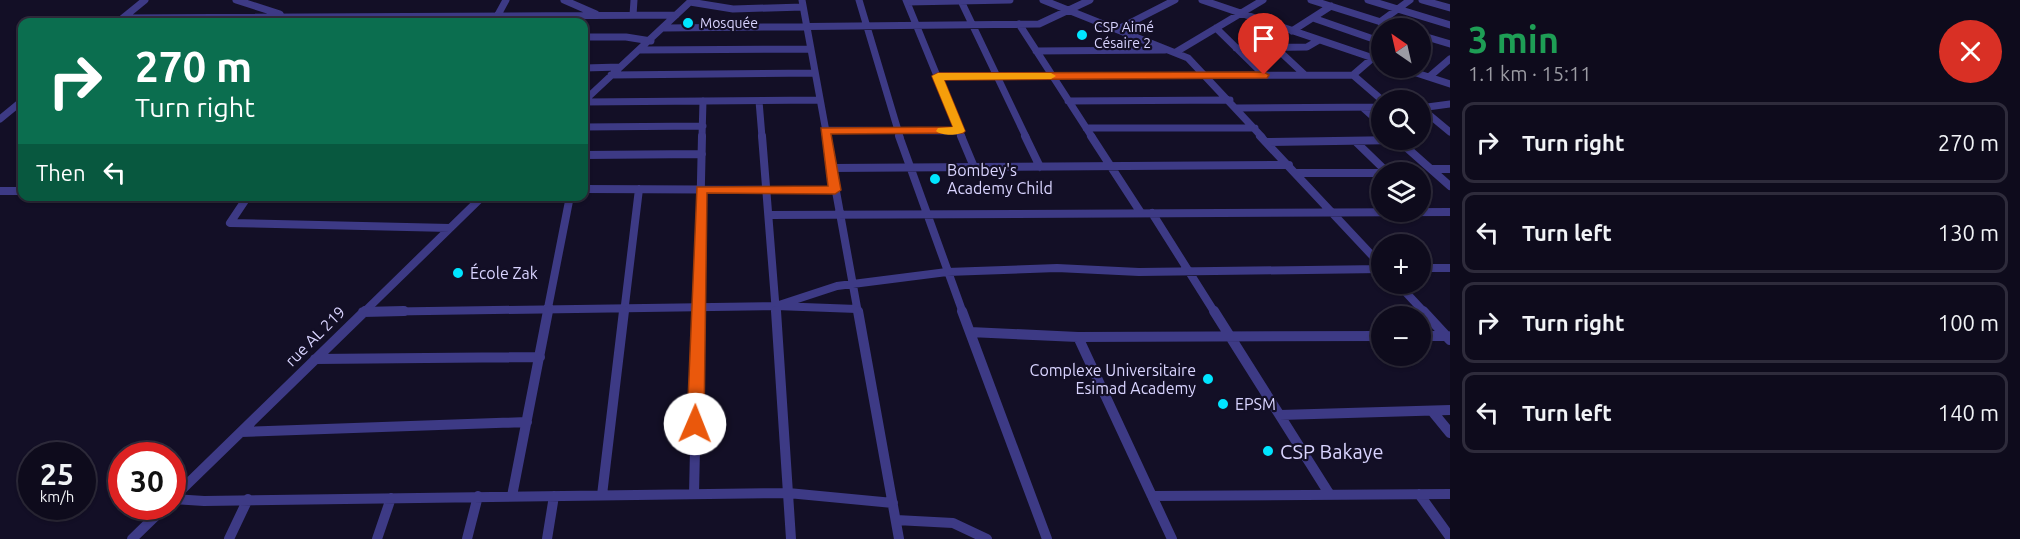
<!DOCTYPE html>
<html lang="en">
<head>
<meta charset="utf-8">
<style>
	:root { --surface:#0e0b1c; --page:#1c1929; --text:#f1f3f6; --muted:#9b9ba3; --line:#2e2b3b }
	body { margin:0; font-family:Ubuntu,sans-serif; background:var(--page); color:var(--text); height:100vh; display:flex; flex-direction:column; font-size:22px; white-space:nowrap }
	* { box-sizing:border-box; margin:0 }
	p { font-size:20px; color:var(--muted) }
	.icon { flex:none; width:33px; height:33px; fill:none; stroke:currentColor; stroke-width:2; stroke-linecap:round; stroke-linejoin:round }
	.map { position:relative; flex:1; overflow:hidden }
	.side { display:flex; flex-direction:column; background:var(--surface); width:570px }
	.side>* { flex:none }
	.guide { position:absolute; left:18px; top:18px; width:570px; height:183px; border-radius:12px; box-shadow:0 2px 4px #0004,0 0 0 2px var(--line); background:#0b6e4f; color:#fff; overflow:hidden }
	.needle { width:39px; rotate:326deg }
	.tools { position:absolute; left:1371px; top:18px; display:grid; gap:12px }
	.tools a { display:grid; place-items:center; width:60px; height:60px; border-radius:50%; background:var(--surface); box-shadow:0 2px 4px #0004,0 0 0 2px var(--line); font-size:30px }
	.speed { position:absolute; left:18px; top:442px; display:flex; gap:12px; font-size:30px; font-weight:700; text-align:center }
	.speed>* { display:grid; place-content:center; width:78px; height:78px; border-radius:50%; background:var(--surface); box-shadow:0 2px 4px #0004,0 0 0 2px var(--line); line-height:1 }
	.speed small { font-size:15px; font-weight:400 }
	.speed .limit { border:9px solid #d22; background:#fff; color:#111 }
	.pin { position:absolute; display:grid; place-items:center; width:51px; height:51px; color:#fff; margin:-62px -26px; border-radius:50% 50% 50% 0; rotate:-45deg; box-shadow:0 0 6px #0007 }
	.pin .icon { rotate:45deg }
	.me { position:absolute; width:66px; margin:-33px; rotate:1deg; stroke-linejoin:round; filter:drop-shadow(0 0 4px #0008) }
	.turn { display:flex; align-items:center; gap:21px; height:126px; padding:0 18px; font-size:27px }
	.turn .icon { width:78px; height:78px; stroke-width:2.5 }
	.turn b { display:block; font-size:42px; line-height:51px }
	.then { display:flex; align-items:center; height:57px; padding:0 18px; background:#0003; gap:12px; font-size:22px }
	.round { display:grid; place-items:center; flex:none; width:63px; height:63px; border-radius:32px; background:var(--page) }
	.head { display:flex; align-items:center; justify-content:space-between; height:102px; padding:0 18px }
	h1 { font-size:36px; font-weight:700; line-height:45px; color:#1e9e55 }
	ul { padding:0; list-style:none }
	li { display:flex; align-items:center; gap:18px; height:81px; margin:0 12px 9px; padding:0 6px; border:3px solid var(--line); border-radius:12px }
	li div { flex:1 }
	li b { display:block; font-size:22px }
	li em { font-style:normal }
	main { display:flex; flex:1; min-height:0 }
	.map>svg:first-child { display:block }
</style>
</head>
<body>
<main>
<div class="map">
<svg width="1450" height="539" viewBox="0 0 1450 539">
	<rect width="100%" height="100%" fill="#130f26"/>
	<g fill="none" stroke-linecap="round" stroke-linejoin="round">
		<!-- minor-far2 -->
		<path stroke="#3d3a85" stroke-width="7" d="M236,0L280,14
			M564,0L596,14
			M802,0L827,137
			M859,0L900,137
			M906,0L962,137
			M1043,0L1188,58L1262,137
			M1202,0L1382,61
			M1311,0L1400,28
			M1368,0L1450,25
			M1422,0L1450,8
			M690,2L733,9L803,7
			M907,2L1010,0
			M962,3L1026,137
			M633,15L634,0
			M124,18L676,15
			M1313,18L1382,42
			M118,22L145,0
			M494,22L506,0
			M1380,22L1410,0
			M1019,24L1092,137
			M665,28L1039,24L1090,0
			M1216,28L1264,75
			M1118,29L1175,0
			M1292,31L1331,6
			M1420,35L1450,44
			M584,37H626L651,41
			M1275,47L1305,75
			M1236,48L1307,47L1319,40
			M641,50L811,49
			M1036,51L1165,50
			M1176,52L1263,0
			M584,68L620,67
			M1401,68L1450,84
			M611,75L815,73
			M1353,75L1382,100
			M938,76L1353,75L1382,50
			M1429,77L1450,59
			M584,101L692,0
			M759,101L762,137
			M1068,101L1230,100
			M584,102L819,100
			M1237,108L1382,107
			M1363,108L1382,125
			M1420,108L1450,104
			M1421,108L1450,132
			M0,119L22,101
			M584,127L703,126
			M1086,128H1255
			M825,130L960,131
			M702,137L703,101"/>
		<!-- minor-far1 -->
		<path stroke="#3d3a85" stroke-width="8" d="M762,136L776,313
			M826,136L858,313
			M899,136L963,313
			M961,136L974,167
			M1025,136L1040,167
			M1091,136L1141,213
			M1260,136L1382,266
			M1398,140L1450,186
			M1355,141L1387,172
			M1268,142L1399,140
			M584,155L702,154
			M831,168L1289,165
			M1432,169H1450
			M1297,173H1382
			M584,189L835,190
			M0,191H22
			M248,196L230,223L450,228
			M1152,213L1215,313
			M769,215L1450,212
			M1420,268H1450
			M1398,284L1425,313
			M776,306L837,286L947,272L1057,268L1139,272L1382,269
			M363,312L776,306L857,309
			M363,313L483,196
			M547,313L570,196
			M624,313L639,189
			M698,313L702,136"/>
		<!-- minor -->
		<path stroke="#3d3a85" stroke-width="10" d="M776,311L791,539
			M858,311L899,539
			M962,311L1047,539
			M1214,311L1330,495
			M1423,311L1450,340
			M363,312L404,311
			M970,332L1078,337L1382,336
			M1420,336H1448
			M1078,337L1172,539
			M315,359L540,357
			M1432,411L1450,433
			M1280,415L1450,410
			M241,432L527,422
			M694,494L698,311
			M1419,494L1450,537
			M602,495L624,311
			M512,496L548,311
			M1152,496L1450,494
			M172,499L365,311
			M173,499L204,501L788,493L893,503
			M896,520L953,523L987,539
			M132,539L165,507
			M229,539L248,499
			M377,539L391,498
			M467,539L478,496
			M547,539L554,496"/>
	</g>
	<!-- route -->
	<path fill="#ea580c" stroke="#983908" stroke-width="1.5" d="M1264,72L1269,75L1267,78L944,80L965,131L963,133L831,134L841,190L835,194L707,193L704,424L701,429H689L687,424L697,187L828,186L821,128L953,127L932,76L938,73Z"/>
	<!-- slow -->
	<path fill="#f59e0b" d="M938,73H1051L1056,76L1051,79L944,80L965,131C959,136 942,136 936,131L938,128L953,127L932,76Z"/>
	<!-- markers -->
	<g fill="#00e5ff" stroke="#130f26" stroke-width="2">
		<circle cx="688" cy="23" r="6"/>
		<circle cx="1082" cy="35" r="6"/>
		<circle cx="935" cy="179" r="6"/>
		<circle cx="458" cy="273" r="6"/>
		<circle cx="1208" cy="379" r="6"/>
		<circle cx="1223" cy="404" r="6"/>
		<circle cx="1268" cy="451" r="6"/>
	</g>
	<g text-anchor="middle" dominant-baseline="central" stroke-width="4.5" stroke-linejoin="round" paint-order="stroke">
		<!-- far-poi labels -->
		<g font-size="14" fill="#d9d4ff" stroke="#130f26" text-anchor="start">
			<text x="700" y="23">Mosquée</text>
			<text x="1094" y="27">CSP Aimé<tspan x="1094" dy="16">Césaire 2</tspan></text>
		</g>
		<!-- poi labels -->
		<g font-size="16" fill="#d9d4ff" stroke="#130f26" text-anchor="start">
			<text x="947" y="170">Bombey's<tspan x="947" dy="18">Academy Child</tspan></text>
			<text x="470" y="273">École Zak</text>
			<text x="1196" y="370" text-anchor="end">Complexe Universitaire<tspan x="1196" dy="18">Esimad Academy</tspan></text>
			<text x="1235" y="404">EPSM</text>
		</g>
		<!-- street labels -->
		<g font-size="16" fill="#d9d4ff" stroke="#130f26">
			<text transform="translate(315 336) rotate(-45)">rue AL 219</text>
		</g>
		<!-- near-poi labels -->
		<g font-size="20" fill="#d9d4ff" stroke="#130f26" text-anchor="start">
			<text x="1280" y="451">CSP Bakaye</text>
		</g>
	</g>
</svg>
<div class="tools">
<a><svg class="needle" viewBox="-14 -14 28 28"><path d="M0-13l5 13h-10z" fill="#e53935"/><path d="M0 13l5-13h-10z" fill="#9b9ba3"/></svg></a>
<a><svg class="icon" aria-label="search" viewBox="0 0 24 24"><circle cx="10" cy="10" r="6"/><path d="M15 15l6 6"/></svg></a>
<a><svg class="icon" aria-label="layers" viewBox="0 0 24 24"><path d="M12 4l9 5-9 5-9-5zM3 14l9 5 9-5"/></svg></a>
<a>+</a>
<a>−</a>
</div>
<div class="speed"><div>25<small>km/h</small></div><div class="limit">30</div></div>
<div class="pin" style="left:1264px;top:75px;background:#d93025"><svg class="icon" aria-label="arrive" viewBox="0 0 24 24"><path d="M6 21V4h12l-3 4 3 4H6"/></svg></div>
<svg class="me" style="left:695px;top:424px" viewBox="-20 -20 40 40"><circle r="19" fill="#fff"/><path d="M0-13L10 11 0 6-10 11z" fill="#ea580c"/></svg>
<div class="guide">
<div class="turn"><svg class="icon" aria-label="right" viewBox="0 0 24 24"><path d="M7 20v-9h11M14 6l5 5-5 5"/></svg><div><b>270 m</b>Turn right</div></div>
<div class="then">Then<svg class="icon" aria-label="left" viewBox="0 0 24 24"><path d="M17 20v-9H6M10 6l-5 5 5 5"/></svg></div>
</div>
</div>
<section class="side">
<div class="head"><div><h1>3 min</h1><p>1.1 km · 15:11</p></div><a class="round" style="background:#d93025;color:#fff"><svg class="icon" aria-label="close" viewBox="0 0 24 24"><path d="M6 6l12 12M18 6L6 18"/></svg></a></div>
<ul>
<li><svg class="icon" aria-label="right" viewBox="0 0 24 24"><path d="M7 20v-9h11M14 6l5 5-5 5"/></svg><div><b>Turn right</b></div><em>270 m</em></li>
<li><svg class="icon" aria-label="left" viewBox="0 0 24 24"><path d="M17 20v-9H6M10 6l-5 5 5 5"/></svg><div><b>Turn left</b></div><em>130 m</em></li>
<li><svg class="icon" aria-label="right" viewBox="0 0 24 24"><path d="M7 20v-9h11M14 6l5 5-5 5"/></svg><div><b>Turn right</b></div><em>100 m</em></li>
<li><svg class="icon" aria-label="left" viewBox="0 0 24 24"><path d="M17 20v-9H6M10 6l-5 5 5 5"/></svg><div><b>Turn left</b></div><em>140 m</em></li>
</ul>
</section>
</main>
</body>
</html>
